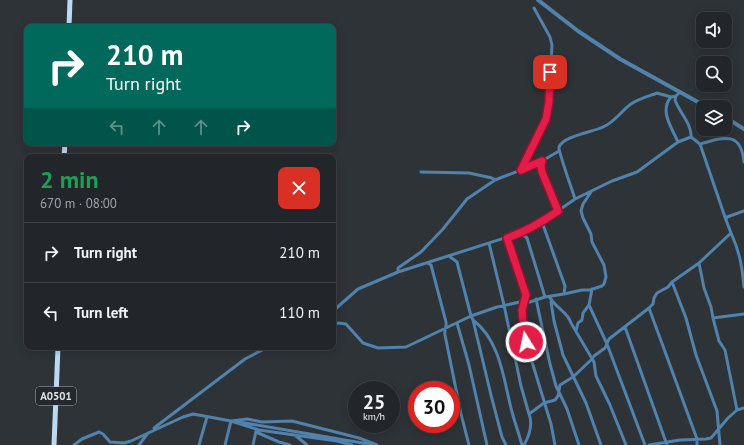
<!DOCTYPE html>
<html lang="en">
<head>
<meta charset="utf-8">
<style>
	:root { --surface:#22262a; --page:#2a2e32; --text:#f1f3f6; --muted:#a2a5a8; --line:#3f4347 }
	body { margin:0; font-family:"PT Sans",sans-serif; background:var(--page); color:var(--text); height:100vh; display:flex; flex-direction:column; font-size:15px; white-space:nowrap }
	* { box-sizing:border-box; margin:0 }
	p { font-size:13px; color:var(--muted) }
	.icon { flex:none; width:22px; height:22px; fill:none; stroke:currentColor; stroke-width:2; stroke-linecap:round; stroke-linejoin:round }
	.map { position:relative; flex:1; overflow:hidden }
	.drawer { position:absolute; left:24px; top:154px; width:312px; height:196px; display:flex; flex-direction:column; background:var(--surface); border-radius:8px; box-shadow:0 2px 10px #0003,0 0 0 1px var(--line) }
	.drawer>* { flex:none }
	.guide { position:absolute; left:24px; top:24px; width:312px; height:122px; border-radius:8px; box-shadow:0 2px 10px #0003,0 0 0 1px var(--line); background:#00695c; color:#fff; overflow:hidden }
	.controls { position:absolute; left:696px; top:12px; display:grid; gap:8px }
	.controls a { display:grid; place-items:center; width:36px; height:36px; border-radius:8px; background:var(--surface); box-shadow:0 2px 10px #0003,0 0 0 1px var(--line); font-size:20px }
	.speed { position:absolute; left:348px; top:381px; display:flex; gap:8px; font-size:20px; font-weight:700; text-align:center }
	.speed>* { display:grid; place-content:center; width:52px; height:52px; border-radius:50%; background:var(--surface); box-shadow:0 2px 10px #0003,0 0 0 1px var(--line); line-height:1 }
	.speed small { font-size:10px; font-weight:400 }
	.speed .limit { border:6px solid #d22; background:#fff; color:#111 }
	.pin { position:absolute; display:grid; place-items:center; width:34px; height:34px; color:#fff; margin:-17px; border-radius:8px; box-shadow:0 2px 6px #0006 }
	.me { position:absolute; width:44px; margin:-22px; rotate:350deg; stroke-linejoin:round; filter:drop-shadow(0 0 3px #0008) }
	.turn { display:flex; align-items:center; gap:14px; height:84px; padding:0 16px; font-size:18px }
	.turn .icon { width:52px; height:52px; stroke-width:2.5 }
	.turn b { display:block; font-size:28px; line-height:34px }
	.lanes { display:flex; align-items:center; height:38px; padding:0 16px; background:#0003; justify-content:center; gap:20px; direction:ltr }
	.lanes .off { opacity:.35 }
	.round { display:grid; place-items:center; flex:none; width:42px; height:42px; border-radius:8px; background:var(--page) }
	.headline { display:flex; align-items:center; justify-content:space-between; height:68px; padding:0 16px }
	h1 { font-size:24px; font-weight:700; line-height:30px; color:#1e9e55 }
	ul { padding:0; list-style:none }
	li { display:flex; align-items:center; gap:12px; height:60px; padding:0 16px; border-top:1px solid var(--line) }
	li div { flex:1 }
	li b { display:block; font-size:15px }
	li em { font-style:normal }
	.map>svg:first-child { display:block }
</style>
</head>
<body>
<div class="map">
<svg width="744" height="445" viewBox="0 0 744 445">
	<rect width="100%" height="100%" fill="#2e3338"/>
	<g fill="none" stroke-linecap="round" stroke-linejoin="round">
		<!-- minor -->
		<path stroke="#5082ab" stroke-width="3" d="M671,97C659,111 672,128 678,142
			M691,137L700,144C724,137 741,131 744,162
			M700,144L726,220
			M522,169L542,161
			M421,172L469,173L492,178L495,180
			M575,199C573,192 558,151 559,147C563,136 593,132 603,127C615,122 621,111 631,104C638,99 649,96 657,93L671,97L676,96
			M558,211L542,172L541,166L542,161L559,151
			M542,222L565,286L564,294
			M521,233L527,238L545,297
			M731,233C740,253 742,266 744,287
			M507,238L526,295L522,311L526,342L551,424L555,445
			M489,243L504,305L521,386L529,414
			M449,256L457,262L471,316L473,320L491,395L502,437L506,445
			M427,263L431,265L446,322C447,327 444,330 445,335L461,414L469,445
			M699,263L704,288L711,307L713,318L719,341L725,350L737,410
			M398,272V268L421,252L443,229L467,199L495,180L521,170L546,119L549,101L552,45L550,37L534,8
			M672,282L686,318L696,355L717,411L720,445
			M549,296C555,308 568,312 571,323L594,362L596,376L610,405L626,445
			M536,299L550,364L556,386L567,409L579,445
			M551,302L554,321L563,355L586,403L601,445
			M589,305L607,344L645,445
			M649,308L697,439V445
			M333,311L358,289L398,272L517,234L542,222L575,199L612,181L637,172L678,142L691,137C692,124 679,112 675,100L676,96L680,92
			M713,318L744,314
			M473,320C501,341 504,382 512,412C515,423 519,434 522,445
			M457,323L469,365L487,445
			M333,324L339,323L346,324L363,343L378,348L406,347L471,316L497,307L520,302H530L545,297L564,294L582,290H590L602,286L604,284L606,277L604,265L592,242L591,234L583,218L581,211L583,204L591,192
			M625,327L667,445
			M576,331L578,323L582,320L583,313L589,305L592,289
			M239,422L374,445
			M154,428L245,359L268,347
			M256,432L279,442L290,445
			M296,436L307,445
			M74,445L82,439L99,432L103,434L110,442L124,443L131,441L183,417L193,414L204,416L231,421L259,430L337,441L352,445
			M139,445L148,433
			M199,445L207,417
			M225,445L231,421L247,419L262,422L292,421L359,438L377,445
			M253,445L256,431
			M524,445C529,436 533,424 529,414L544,403L555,400L558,396L560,385L573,377L592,359L594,356L605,348L609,339L649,308L653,304L654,298L657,293L668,287L672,282L699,263L731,233L726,220L727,217L744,211
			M649,445L680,440L706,439L711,438L728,418L737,410L744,408"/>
		<!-- tertiary -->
		<path stroke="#5082ab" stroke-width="4" d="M538,0L578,31L620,59L707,107
			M725,117L744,129"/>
		<!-- trunk -->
		<path stroke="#badaf4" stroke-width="5" d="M69,27L70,0
			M64,157L65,143
			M54,445L58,347"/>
	</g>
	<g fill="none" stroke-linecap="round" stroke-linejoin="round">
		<defs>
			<path id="route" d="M526,342L523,322L522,310L526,295L507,238C525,232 542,222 558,211L542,172L541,166L542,161L521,170L546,119L549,102L550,72"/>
		</defs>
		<!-- route casing -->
		<use href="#route" stroke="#92132f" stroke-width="10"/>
		<!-- route -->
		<use href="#route" stroke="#e11d48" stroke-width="7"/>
	</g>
	<g text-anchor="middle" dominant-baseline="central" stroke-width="4" stroke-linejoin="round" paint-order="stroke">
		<!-- shield labels -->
		<rect fill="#24292d" stroke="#a8acaf" stroke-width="1" x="36" y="387" width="40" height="18" rx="3"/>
		<g font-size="11" font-weight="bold" fill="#e1e4e7">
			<text x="56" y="396">A0501</text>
		</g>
	</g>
</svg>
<div class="controls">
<a><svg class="icon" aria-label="sound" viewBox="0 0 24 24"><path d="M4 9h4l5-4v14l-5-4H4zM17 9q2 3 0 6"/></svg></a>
<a><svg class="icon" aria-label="search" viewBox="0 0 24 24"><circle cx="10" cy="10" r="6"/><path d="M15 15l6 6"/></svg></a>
<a><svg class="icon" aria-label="layers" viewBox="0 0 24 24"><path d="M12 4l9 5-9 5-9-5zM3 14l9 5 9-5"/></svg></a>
</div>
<div class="speed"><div>25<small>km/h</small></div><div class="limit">30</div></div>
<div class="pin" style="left:550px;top:72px;background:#d93025"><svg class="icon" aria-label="arrive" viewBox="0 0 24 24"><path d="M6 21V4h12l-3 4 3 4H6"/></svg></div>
<svg class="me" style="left:526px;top:342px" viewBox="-20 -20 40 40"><circle r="17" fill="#e11d48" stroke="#fff" stroke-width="3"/><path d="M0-11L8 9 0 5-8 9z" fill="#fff"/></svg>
<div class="guide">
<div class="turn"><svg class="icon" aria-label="right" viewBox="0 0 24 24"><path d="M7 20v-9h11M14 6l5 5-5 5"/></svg><div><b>210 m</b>Turn right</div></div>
<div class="lanes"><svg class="icon off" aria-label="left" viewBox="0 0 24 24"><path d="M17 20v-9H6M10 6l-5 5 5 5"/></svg><svg class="icon off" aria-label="ahead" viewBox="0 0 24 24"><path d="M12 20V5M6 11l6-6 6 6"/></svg><svg class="icon off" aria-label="ahead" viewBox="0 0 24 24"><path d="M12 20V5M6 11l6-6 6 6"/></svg><svg class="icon" aria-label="right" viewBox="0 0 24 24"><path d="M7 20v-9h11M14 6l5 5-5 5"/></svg></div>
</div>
<section class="drawer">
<div class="headline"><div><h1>2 min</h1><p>670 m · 08:00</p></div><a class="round" style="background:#d93025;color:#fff"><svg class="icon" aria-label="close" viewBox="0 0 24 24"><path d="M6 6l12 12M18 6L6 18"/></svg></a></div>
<ul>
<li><svg class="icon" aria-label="right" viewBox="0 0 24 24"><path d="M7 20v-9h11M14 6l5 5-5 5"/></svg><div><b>Turn right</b></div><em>210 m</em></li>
<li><svg class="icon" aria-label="left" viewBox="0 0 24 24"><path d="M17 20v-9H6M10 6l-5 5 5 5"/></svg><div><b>Turn left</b></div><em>110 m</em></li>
</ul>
</section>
</div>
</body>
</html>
